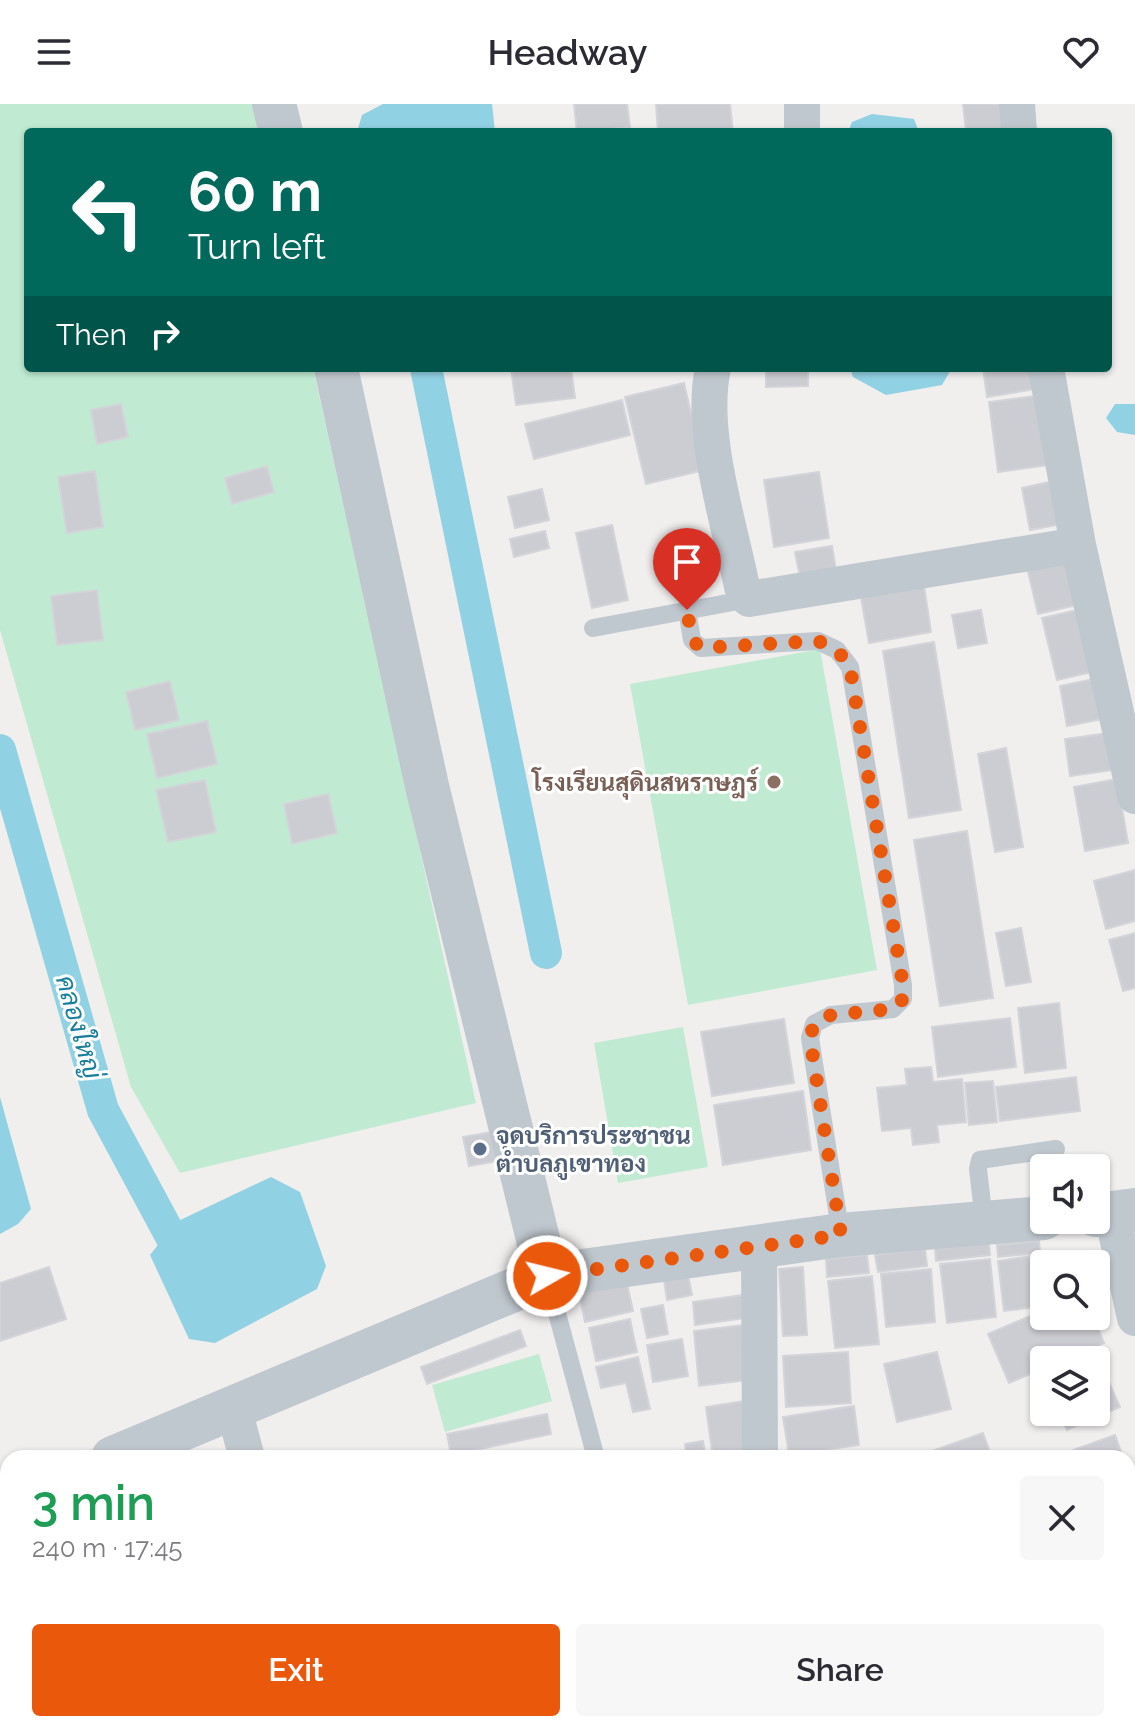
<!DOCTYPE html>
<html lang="en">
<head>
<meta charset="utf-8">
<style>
	:root { --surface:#fff; --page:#f7f7f7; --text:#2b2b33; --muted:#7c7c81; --accent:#ea580c }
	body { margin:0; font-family:Raleway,Sarabun,sans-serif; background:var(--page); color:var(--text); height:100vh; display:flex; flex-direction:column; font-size:30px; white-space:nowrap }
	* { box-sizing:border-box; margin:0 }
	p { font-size:26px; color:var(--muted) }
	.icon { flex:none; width:44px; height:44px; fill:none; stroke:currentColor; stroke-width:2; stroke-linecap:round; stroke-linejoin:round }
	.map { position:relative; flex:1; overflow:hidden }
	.sheet { position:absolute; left:0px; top:1346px; width:1136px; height:282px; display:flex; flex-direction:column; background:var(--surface); border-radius:24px 24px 0 0; box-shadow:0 2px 6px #0004 }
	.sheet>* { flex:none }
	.banner { position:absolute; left:24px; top:24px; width:1088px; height:244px; border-radius:8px; box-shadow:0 2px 6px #0004; background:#00695c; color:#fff; overflow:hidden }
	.controls { position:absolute; left:1030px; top:1050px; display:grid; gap:16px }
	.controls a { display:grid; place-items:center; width:80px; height:80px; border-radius:8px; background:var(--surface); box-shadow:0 2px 6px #0004; font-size:40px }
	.pin { position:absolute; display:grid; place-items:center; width:68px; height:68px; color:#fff; margin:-82px -34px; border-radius:50% 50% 50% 0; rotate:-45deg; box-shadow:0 0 8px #0007 }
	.pin .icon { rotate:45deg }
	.me { position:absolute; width:88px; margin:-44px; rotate:82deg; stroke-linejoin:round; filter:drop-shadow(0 0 6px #0008) }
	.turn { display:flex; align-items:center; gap:28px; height:168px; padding:0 32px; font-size:36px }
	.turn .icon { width:104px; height:104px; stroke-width:2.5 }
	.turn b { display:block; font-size:56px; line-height:68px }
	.then { display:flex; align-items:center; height:76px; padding:0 32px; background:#0003; gap:16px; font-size:30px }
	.round { display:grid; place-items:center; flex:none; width:84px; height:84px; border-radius:8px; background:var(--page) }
	.headline { display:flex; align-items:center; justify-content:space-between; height:136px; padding:0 32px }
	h1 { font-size:48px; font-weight:600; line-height:60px; color:#1e9e55 }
	.cta { display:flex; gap:16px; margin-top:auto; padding:16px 32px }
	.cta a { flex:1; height:92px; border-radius:8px; background:var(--accent); color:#fff; font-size:32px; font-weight:600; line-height:92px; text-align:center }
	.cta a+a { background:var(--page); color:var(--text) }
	header { display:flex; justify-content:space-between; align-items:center; height:104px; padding:0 32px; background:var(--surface); font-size:36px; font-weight:600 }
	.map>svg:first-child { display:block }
</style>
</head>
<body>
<header><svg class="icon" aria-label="menu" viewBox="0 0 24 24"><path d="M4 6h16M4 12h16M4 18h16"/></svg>Headway<svg class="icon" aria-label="heart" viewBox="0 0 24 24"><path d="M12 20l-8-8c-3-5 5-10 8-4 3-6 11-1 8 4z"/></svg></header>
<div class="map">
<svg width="1135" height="1627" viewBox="0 0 1135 1627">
	<rect width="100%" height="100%" fill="#f1eeee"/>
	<!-- green -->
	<path fill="#c0ebd2" d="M0,0H255L261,28H28V264H313L476,999L180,1069L131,983L0,526Z
		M820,545L877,866L688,901L630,580Z
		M683,923L708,1063L618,1079L594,939Z
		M539,1250L552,1297L445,1328L432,1281Z"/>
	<!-- water -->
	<path fill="#91d1e4" d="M383,0H492L495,28H357L362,11Z
		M872,10L914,15L919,28H848L852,18Z
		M850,264H952L942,281L886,291L853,273Z
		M1115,300H1135V331L1117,328L1106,314Z
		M0,993L31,1105L18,1120L0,1130Z
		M271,1073L300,1088L326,1162L317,1185L215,1239L189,1235L150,1151L176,1118Z"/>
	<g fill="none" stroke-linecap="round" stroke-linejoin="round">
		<!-- canal -->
		<path stroke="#91d1e4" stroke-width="32" d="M426,264L546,849
			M0,646L103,1006L189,1166"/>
	</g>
	<!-- building -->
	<path fill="#cccdd2" stroke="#d3d4d9" stroke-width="2" d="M574,0H627L630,23L577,28Z
		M656,0H730L733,28H658Z
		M963,0H1008L1010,27L966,28Z
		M511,264H571L575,294L516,301Z
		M766,264H808V282L766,283Z
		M983,264H1033L1036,285L987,293Z
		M684,279L704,366L646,380L625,293Z
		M1042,291L1050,361L998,368L989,298Z
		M622,296L630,331L534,355L525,320Z
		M121,300L128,333L97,340L91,306Z
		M267,362L274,388L232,400L225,374Z
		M95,367L103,423L67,429L58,373Z
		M819,368L829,434L774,443L764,376Z
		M1054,377L1062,420L1030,426L1022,384Z
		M542,385L549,416L515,424L508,393Z
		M612,421L628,496L592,504L576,429Z
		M545,427L549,444L514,453L510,435Z
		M832,442L836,467L800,473L795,448Z
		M1069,449L1081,500L1038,510L1026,459Z
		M924,482L931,528L869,539L861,493Z
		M97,486L103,536L57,541L51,492Z
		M1082,505L1096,567L1057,576L1042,514Z
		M981,506L987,539L958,544L952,511Z
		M934,538L961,706L909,714L883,547Z
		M1099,574L1107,614L1067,622L1060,582Z
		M170,577L179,616L135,626L126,588Z
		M207,617L217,660L157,674L147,630Z
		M1109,629L1113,666L1070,672L1065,635Z
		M1006,644L1023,743L995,748L978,650Z
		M1117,675L1128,739L1085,747L1074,683Z
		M205,676L216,728L168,738L156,686Z
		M328,690L337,729L292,740L284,700Z
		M967,727L993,894L940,902L914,736Z
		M1135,766V817L1106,825L1094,777Z
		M1021,824L1031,878L1006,882L996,829Z
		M1135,829V884L1123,887L1109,836Z
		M1059,899L1066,964L1025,969L1018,904Z
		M1010,914L1016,963L938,973L932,923Z
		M784,915L794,979L712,992L701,928Z
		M931,963L933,978L962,975L966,1018L937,1021L939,1038L913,1041L911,1024L882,1027L877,984L907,981L905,965Z
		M1076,973L1080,1007L1000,1017L996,983Z
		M993,977L997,1018L969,1021L965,979Z
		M803,987L811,1046L723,1061L714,1001Z
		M492,1028L498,1057L469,1062L463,1033Z
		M1039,1137L1040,1149L998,1153L997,1141Z
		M989,1139L990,1151L936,1157L935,1145Z
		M925,1145L927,1162L878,1168L875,1151Z
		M867,1151L869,1169L827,1173L826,1155Z
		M1039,1151L1044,1202L1004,1207L998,1157Z
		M990,1155L996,1213L947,1219L940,1160Z
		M49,1163L66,1215L0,1237V1179Z
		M803,1163L807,1231L783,1232L779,1165Z
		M931,1165L935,1218L886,1223L881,1170Z
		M688,1171L692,1191L667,1196L664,1176Z
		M872,1172L879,1240L835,1244L828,1177Z
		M627,1179L633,1207L585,1218L579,1189Z
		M750,1190L753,1213L695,1221L693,1198Z
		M663,1201L668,1230L647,1234L641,1205Z
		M1044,1206V1212H1093L1104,1239L1064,1256H1044V1264L1009,1279L988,1230Z
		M630,1215L637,1248L596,1257L589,1224Z
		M751,1220L757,1275L699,1282L694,1227Z
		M520,1226L526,1242L427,1280L421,1263Z
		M682,1235L688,1272L653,1278L647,1241Z
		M848,1248L851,1299L786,1303L783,1252Z
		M937,1248L951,1305L897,1318L884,1260Z
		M638,1253L650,1305L633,1308L626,1279L601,1284L596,1263Z
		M1103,1265L1120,1303L1067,1326L1059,1308H1096V1268Z
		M751,1296L752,1354H713L706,1303Z
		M854,1302L859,1341L789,1351L783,1313Z
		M547,1310L551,1330L451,1351L447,1330Z
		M983,1329L992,1354H931L929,1348Z
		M1115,1331L1123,1354H1076L1073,1346Z
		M703,1337L706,1354H687L685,1340Z
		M1135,1551V1604L1128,1590V1554Z
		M5,1586L8,1620H14L16,1627H0V1587Z
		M218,1620H251L253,1627H220Z
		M491,1620H544L516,1627H493Z
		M801,1620H853L855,1627H802Z
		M892,1620H940L941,1627H893Z
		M952,1620H982L984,1627H953Z
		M992,1620H1025L1027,1627H988L986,1621Z
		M1056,1620H1083L1085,1627H1058Z"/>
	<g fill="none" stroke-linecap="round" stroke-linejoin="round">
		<!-- service -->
		<path stroke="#c0c8cf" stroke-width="18" d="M687,506L692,536L701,544L818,537L837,546L850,563L903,881V895L893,905L831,911L814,920L810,934L841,1131
			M593,524L749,495
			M984,1117L978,1065L980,1056L1056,1045
			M547,1172L596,1354
			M274,1620L277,1627"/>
		<!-- minor -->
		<path stroke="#c0c8cf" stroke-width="36" d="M1017,0L1019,28
			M802,28V0
			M713,264C699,328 729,418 742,483L749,495L1078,441
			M1046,264L1078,441L1135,692
			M1112,1110L1135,1214
			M759,1141L760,1354
			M233,1302L247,1354
			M1128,1534L1135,1531
			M320,1620L324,1627
			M1089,1620L1093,1627
			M629,1627L672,1620"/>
		<!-- tertiary -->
		<path stroke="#c0c8cf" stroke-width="44" d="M274,0L281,28
			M336,264L427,682L547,1172
			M1096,1111L1135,1106
			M113,1354L547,1172L841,1131L1044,1114
			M0,1394L8,1392"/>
	</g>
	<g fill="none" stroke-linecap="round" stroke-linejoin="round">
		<!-- route -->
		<path stroke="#ea580c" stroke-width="14" stroke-dasharray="0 25.2" d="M547,1172L841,1131L810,934L814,920L831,911L893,905L903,895V881L850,563L837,546L818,537L701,544L692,536L687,506"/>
	</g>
	<!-- markers -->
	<circle fill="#8d6e63" stroke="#fff" stroke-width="3" cx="774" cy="678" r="8"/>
	<circle fill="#5c6f8a" stroke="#fff" stroke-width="3" cx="480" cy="1045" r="8"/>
	<g text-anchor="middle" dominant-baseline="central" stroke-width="6" stroke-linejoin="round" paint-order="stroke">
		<!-- education labels -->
		<g font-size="24" font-weight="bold" fill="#785e54" stroke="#fff" text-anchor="end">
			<text x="758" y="678">โรงเรียนสุดินสหราษฎร์</text>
		</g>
		<!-- service labels -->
		<g font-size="24" font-weight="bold" fill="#4e5e75" stroke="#fff" text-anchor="start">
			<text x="496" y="1031">จุดบริการประชาชน<tspan x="496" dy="28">ตำบลภูเขาทอง</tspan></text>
		</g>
		<!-- water labels -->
		<g font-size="26" font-style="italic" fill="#187e9d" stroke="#fff">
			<text transform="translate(79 923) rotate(74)">คลองใหญ่</text>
		</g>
	</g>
</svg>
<div class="controls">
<a><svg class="icon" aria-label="sound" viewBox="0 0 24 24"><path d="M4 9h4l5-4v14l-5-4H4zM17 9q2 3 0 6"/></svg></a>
<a><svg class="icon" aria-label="search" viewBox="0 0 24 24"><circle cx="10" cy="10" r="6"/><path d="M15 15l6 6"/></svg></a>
<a><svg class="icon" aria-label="layers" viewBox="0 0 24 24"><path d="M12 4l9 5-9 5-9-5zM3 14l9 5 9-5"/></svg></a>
</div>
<div class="pin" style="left:687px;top:506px;background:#d93025"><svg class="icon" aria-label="arrive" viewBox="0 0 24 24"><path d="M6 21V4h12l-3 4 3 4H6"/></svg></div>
<svg class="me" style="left:547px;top:1172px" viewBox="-20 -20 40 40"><circle r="17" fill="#ea580c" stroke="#fff" stroke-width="3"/><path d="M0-11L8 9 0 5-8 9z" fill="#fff"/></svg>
<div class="banner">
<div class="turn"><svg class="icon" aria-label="left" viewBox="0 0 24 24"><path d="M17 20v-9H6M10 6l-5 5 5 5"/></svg><div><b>60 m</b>Turn left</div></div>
<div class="then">Then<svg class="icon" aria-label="right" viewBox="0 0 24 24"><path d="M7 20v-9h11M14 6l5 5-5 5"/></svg></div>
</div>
<section class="sheet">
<div class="headline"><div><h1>3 min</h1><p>240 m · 17:45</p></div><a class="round"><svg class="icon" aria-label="close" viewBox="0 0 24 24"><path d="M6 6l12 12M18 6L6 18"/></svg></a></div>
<div class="cta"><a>Exit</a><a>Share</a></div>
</section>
</div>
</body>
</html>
